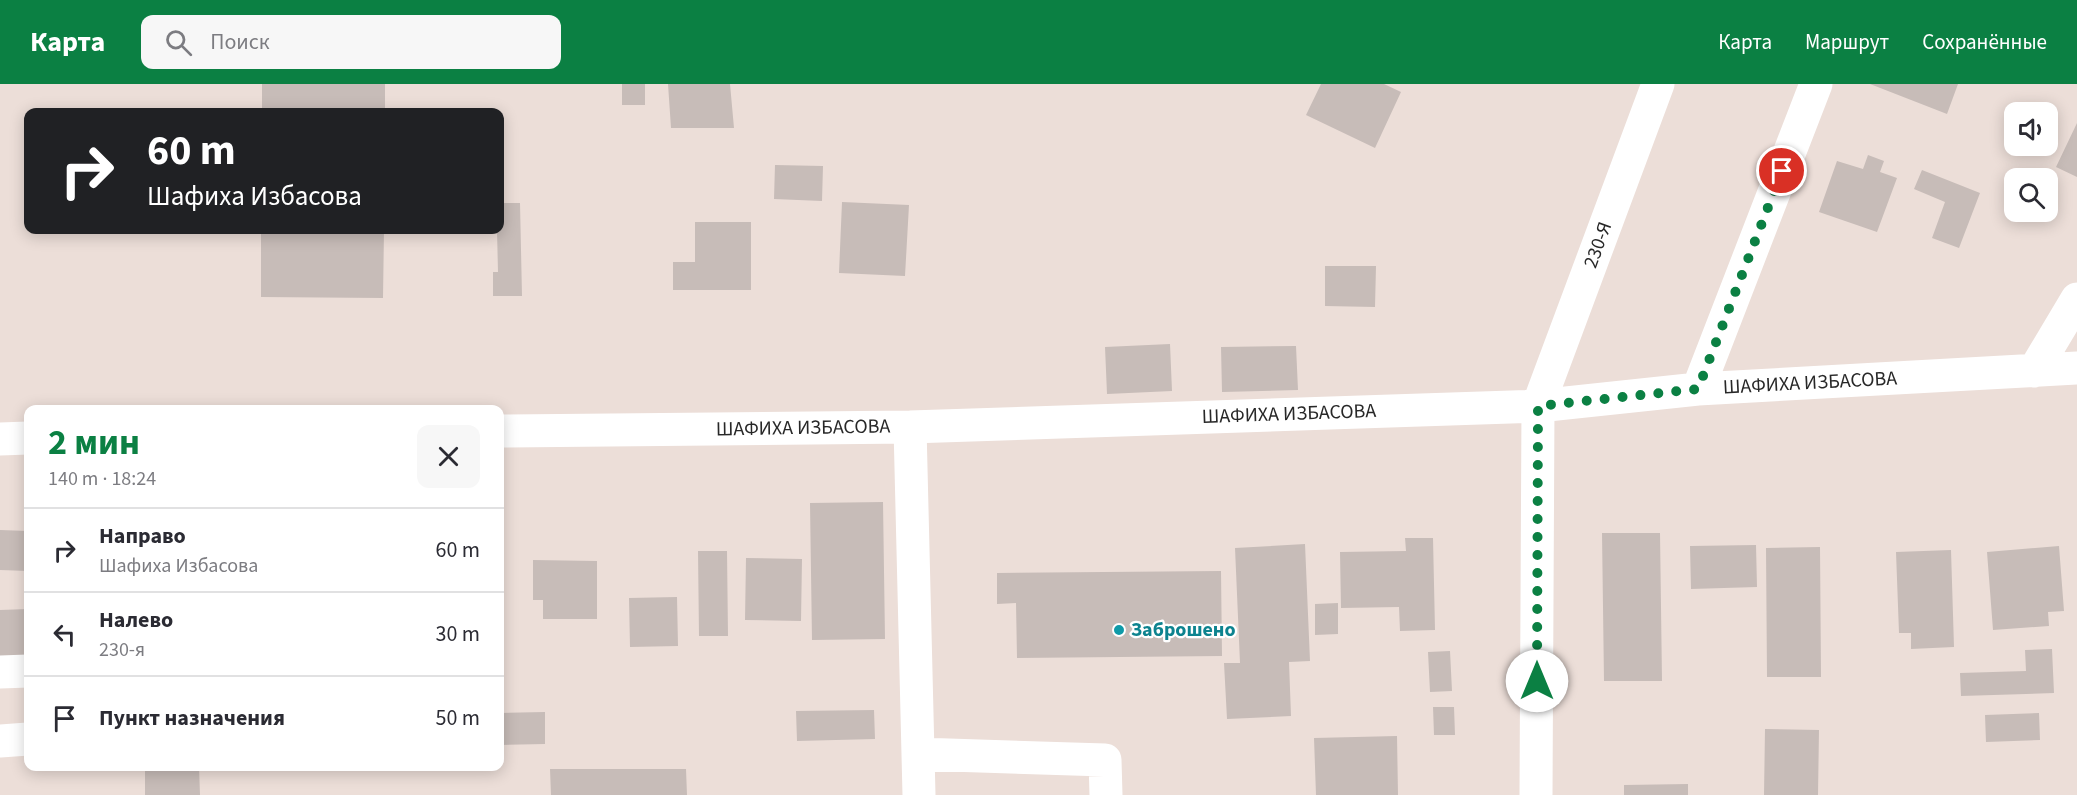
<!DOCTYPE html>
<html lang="ru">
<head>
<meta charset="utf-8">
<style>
	:root { --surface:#fff; --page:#f7f7f7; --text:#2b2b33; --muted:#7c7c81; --line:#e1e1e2; --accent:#0b8043 }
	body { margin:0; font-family:"Source Sans 3",sans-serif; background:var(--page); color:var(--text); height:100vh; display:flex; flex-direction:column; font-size:22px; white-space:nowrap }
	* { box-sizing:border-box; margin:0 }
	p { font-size:20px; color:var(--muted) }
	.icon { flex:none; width:33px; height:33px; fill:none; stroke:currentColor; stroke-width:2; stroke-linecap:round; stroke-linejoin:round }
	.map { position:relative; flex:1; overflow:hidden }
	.side { position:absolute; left:24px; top:321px; width:480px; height:366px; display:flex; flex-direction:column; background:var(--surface); border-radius:12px; box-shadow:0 3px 15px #0003 }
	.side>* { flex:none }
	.guide { position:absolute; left:24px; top:24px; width:480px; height:126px; border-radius:12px; box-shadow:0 3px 15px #0003; background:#202124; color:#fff; overflow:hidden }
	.fabs { position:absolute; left:2004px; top:18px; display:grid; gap:12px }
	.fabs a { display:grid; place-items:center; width:54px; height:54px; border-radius:12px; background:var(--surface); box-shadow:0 3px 15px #0003; font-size:30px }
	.pin { position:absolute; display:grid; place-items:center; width:51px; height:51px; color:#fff; margin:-26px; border:3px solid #fff; border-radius:50%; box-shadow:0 2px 6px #0007 }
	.me { position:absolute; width:66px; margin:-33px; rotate:0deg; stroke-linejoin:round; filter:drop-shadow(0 0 4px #0008) }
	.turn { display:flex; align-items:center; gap:21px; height:126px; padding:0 24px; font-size:27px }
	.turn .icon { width:78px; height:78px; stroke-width:2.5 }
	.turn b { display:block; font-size:42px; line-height:51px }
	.round { display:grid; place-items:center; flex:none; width:63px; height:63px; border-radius:12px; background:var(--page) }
	.headline { display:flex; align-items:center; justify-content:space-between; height:102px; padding:0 24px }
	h1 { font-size:36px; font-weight:700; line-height:45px; color:var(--accent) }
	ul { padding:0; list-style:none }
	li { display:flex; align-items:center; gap:18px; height:84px; padding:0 24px; border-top:2px solid var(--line) }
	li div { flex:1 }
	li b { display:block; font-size:22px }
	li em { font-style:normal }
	header { display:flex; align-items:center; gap:36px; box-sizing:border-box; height:84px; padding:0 30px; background:var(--accent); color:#fff }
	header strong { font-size:28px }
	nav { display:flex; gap:33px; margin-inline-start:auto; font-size:21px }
	.search { width:420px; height:54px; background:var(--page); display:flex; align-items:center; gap:15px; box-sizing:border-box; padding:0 21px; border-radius:12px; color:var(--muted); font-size:22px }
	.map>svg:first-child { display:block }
</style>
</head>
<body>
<header>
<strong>Карта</strong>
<div class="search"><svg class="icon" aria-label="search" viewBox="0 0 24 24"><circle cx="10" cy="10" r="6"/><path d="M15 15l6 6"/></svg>Поиск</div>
<nav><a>Карта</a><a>Маршрут</a><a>Сохранённые</a></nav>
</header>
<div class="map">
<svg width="2077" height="711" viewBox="0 0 2077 711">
	<rect width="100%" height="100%" fill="#ecded8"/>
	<!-- building -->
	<path fill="#c7bcb8" d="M262,0H385V28H262Z
		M622,0H645V21H622Z
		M668,0H730L734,44H671Z
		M1321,0H1384L1401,8L1375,64L1306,31Z
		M1870,0H1958L1947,30Z
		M2077,39V93L2056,83Z
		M1868,71L1884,77L1880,88L1897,94L1877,148L1819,128L1837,77L1863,85Z
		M775,81L823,82L822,117L774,115Z
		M1922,86L1980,109L1959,164L1932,154L1945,118L1914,105Z
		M842,118L909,121L905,192L839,189Z
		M500,119H520L522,212H493V188H498L497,146H500Z
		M695,138H751V206H673V178H695Z
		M261,146H384L383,214L261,213Z
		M1325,182H1376L1375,223L1325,222Z
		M1170,260L1172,307L1107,310L1105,263Z
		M1296,262L1298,306L1222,308L1221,263Z
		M883,418L885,555L812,556L810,419Z
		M0,446L28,447V487L0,486Z
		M1602,449H1660L1662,597H1604Z
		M1405,454H1433L1435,546L1400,547L1399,523L1341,524L1340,468L1406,467Z
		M1305,460L1310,577L1289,578L1291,632L1227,635L1224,579H1240L1235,464Z
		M1756,461L1757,503L1691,505L1690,462Z
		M2059,462L2064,527L2048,528L2049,542L1993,546L1987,468Z
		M1820,463L1821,593H1767L1766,464Z
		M1951,466L1954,563L1911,565V549H1899L1896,468Z
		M698,467H727L728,552H699Z
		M746,474L802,475L801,537L745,536Z
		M533,476L597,477V535H543V516H533Z
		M1221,487L1222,572L1017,574L1016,519L997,520V489Z
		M677,513L678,562L630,563L629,514Z
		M1338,519V550L1315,551V520Z
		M28,525V576L0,577V526Z
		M2052,565L2054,609L1961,612L1960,589L2026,587L2025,566Z
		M1450,567L1452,607L1430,608L1428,568Z
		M1433,623H1454L1455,651H1434Z
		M874,626L875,655L797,657L796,627Z
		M545,628V660L500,661V629Z
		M2039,629L2040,656L1986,658L1985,631Z
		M1765,645L1819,646L1818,711H1764Z
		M1397,652L1398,711H1316L1314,654Z
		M145,682H199L200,711H145Z
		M550,685H686L687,711H551Z
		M1688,700V711H1624V701Z"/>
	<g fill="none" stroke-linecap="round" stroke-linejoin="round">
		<!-- minor -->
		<path stroke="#fff" stroke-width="33" d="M2034,287L2077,215
			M1698,305L1816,0
			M910,343L919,711
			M500,347L910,343L1538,322L1698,305L2077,284
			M0,355L28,354
			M0,588L28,587
			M0,657L28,655
			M918,670L1105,676L1106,711
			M1536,711L1538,322L1658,0"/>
	</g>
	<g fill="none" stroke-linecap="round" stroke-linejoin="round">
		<!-- route -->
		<path stroke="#0b8043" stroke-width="10" stroke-dasharray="0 18" d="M1537,597L1538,322L1698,305L1782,87"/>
	</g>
	<!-- markers -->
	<circle fill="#0f9aa8" stroke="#fff" stroke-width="2" cx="1119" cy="546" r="6"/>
	<g text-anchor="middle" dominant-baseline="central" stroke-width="4.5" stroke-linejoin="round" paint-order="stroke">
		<!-- street labels -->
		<g font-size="20" fill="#282828" stroke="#fff">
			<text transform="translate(1598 161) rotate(-70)">230-Я</text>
			<text transform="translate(1810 299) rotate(-3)">ШАФИХА ИЗБАСОВА</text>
			<text transform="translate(1289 330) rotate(-2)">ШАФИХА ИЗБАСОВА</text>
			<text transform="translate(803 344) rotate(-1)">ШАФИХА ИЗБАСОВА</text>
		</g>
		<!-- culture labels -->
		<g font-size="20" font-weight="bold" fill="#0d838f" stroke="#fff" text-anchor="start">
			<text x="1131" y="546">Заброшено</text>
		</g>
	</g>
</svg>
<div class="fabs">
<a><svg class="icon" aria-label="sound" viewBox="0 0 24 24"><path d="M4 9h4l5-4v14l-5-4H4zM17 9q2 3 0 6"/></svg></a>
<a><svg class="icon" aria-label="search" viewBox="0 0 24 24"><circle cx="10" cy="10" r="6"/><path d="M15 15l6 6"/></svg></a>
</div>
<div class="pin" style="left:1782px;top:87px;background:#d93025"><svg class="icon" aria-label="arrive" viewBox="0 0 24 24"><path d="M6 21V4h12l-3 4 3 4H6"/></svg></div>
<svg class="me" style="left:1537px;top:597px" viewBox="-20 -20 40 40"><circle r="19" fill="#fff"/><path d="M0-13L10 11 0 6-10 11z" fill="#0b8043"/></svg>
<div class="guide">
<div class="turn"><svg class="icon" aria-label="right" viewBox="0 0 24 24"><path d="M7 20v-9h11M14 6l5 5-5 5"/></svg><div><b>60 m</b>Шафиха Избасова</div></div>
</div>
<section class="side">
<div class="headline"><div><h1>2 мин</h1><p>140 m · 18:24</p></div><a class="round"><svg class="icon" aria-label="close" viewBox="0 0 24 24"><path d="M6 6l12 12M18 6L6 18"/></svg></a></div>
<ul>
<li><svg class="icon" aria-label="right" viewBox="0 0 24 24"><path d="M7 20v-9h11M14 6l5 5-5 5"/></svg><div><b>Направо</b><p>Шафиха Избасова</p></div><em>60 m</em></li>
<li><svg class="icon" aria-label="left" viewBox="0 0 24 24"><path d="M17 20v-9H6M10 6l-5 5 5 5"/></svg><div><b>Налево</b><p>230-я</p></div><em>30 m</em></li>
<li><svg class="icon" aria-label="arrive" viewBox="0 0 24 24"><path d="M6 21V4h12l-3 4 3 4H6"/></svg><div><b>Пункт назначения</b></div><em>50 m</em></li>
</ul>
</section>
</div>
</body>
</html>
